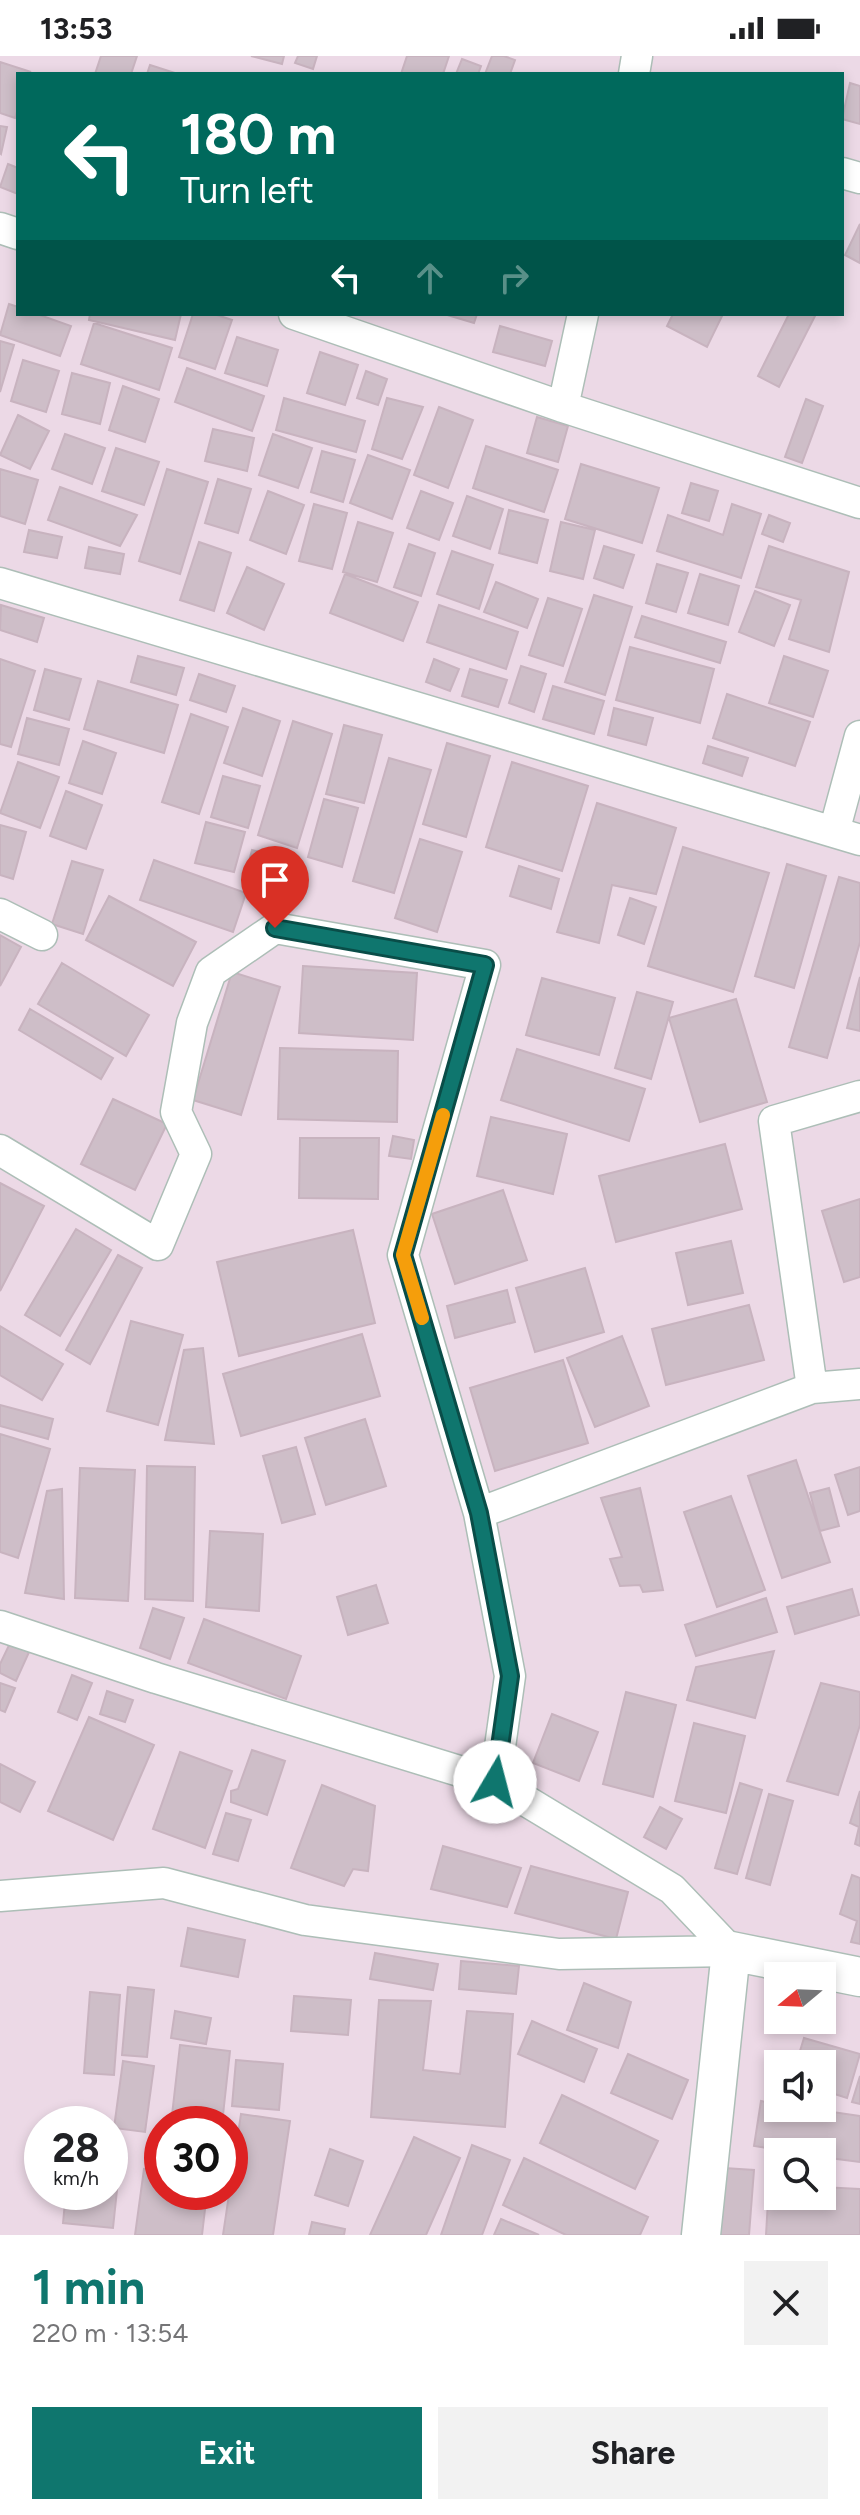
<!DOCTYPE html>
<html lang="en">
<head>
<meta charset="utf-8">
<style>
	:root { --surface:#fff; --page:#f2f2f2; --text:#202124; --muted:#757577; --accent:#0f766e }
	body { margin:0; font-family:Figtree,sans-serif; background:var(--page); color:var(--text); height:100vh; display:flex; flex-direction:column; font-size:30px; white-space:nowrap }
	* { box-sizing:border-box; margin:0 }
	p { font-size:26px; color:var(--muted) }
	.icon { flex:none; width:44px; height:44px; fill:none; stroke:currentColor; stroke-width:2; stroke-linecap:round; stroke-linejoin:round }
	.map { position:relative; height:2179px; overflow:hidden }
	.drawer { display:flex; flex-direction:column; background:var(--surface); flex:1 }
	.drawer>* { flex:none }
	.banner { position:absolute; left:16px; top:16px; width:828px; height:244px; border-radius:0px; box-shadow:0 4px 12px #0003; background:#00695c; color:#fff; overflow:hidden }
	.needle { width:52px; rotate:251deg }
	.tools { position:absolute; left:764px; top:1906px; display:grid; gap:16px }
	.tools a { display:grid; place-items:center; width:72px; height:72px; border-radius:0px; background:var(--surface); box-shadow:0 4px 12px #0003; font-size:40px }
	.speed { position:absolute; left:24px; top:2050px; display:flex; gap:16px; font-size:40px; font-weight:700; text-align:center }
	.speed>* { display:grid; place-content:center; width:104px; height:104px; border-radius:50%; background:var(--surface); box-shadow:0 4px 12px #0003; line-height:1 }
	.speed small { font-size:20px; font-weight:400 }
	.speed .limit { border:12px solid #d22; background:#fff; color:#111 }
	.pin { position:absolute; display:grid; place-items:center; width:68px; height:68px; color:#fff; margin:-82px -34px; border-radius:50% 50% 50% 0; rotate:-45deg; box-shadow:0 0 8px #0007 }
	.pin .icon { rotate:45deg }
	.me { position:absolute; width:88px; margin:-44px; rotate:8deg; stroke-linejoin:round; filter:drop-shadow(0 0 6px #0008) }
	.turn { display:flex; align-items:center; gap:28px; height:168px; padding:0 32px; font-size:36px }
	.turn .icon { width:104px; height:104px; stroke-width:2.5 }
	.turn b { display:block; font-size:56px; line-height:68px }
	.lanes { display:flex; align-items:center; height:76px; padding:0 32px; background:#0003; justify-content:center; gap:40px; direction:ltr }
	.lanes .off { opacity:.35 }
	.round { display:grid; place-items:center; flex:none; width:84px; height:84px; border-radius:0px; background:var(--page) }
	.overview { display:flex; align-items:center; justify-content:space-between; height:136px; padding:0 32px }
	h1 { font-size:48px; font-weight:700; line-height:60px; color:var(--accent) }
	.action { display:flex; gap:16px; margin-top:auto; padding:16px 32px }
	.action a { flex:1; height:92px; border-radius:0px; background:var(--accent); color:#fff; font-size:32px; font-weight:700; line-height:92px; text-align:center }
	.action a+a { background:var(--page); color:var(--text) }
	.status { display:flex; justify-content:space-between; align-items:center; height:56px; padding:0 40px; background:var(--surface); direction:ltr }
	.status svg { height:22px; fill:currentColor }
	.map>svg:first-child { display:block }
</style>
</head>
<body>
<div class="status"><b>13:53</b><svg viewBox="0 0 49 12"><path d="M0 12V9h3v3zM5 12V6h3v6zM10 12V3h3v9zM15 12V0h3v12zM26 1h20v11H26zM47 4h2v5h-2z"/></svg></div>
<div class="map">
<svg width="860" height="2179" viewBox="0 0 860 2179">
	<rect width="100%" height="100%" fill="#ecd9e6"/>
	<!-- building -->
	<path fill="#cebec8" stroke="#c8b3bf" stroke-width="2" d="M101,0H137L131,18H95Z
		M251,0H284L282,8Z
		M298,0H317L313,13L295,7Z
		M407,0H449L443,18H401Z
		M492,0H504L515,4L510,18H485Z
		M462,3L481,10L478,18H456Z
		M0,6L31,16L18,18V53L15,62L0,57Z
		M150,9L178,18H147Z
		M850,27L860,30V68L842,63Z
		M0,70L7,71L1,98L0,97Z
		M8,108L18,112V138L0,131Z
		M860,168V207L845,199Z
		M9,248L18,251V258H37L71,270L60,300L0,279Z
		M90,258H181L175,284L89,264Z
		M193,258H214L232,264L215,313L179,301Z
		M444,258H477L474,267Z
		M673,258H723L707,291L667,270Z
		M789,258H816L779,331L758,320Z
		M94,267L172,292L159,334L81,308Z
		M500,270L552,285L545,310L493,296Z
		M237,281L278,294L267,330L225,317Z
		M0,285L14,289L0,336Z
		M320,296L358,309L345,349L307,337Z
		M23,304L59,315L46,356L11,345Z
		M187,312L264,340L252,375L175,346Z
		M366,315L387,323L378,349L357,342Z
		M72,317L110,327L100,368L62,358Z
		M123,330L159,343L145,386L109,374Z
		M284,342L365,365L356,396L276,374Z
		M387,342L423,351L402,403L372,393Z
		M806,343L823,350L802,407L785,401Z
		M439,351L473,364L448,432L414,419Z
		M18,359L49,375L30,413L0,399Z
		M537,361L568,370L558,406L527,397Z
		M213,373L254,382L247,415L205,405Z
		M65,378L105,392L92,428L52,413Z
		M273,378L312,392L298,432L259,419Z
		M486,390L558,414L544,456L473,432Z
		M116,392L159,406L144,449L102,435Z
		M322,395L355,404L343,446L311,436Z
		M368,399L410,414L392,463L350,447Z
		M581,408L659,432L642,487L565,463Z
		M0,413L38,424L25,468L0,460Z
		M167,413L208,426L180,518L139,505Z
		M218,423L251,433L238,477L205,467Z
		M691,427L718,435L709,465L682,457Z
		M60,431L137,459L120,490L48,464Z
		M268,435L304,449L286,498L250,484Z
		M421,435L453,447L439,484L407,472Z
		M467,440L503,453L490,493L453,480Z
		M314,448L347,457L332,513L299,505Z
		M732,448L761,458L741,522L657,495L668,459L723,479Z
		M509,454L548,464L537,507L499,497Z
		M769,459L790,467L783,486L762,478Z
		M358,466L393,477L377,526L343,516Z
		M561,466L595,474L583,523L550,515Z
		M29,474L62,481L57,502L24,496Z
		M199,486L231,497L214,555L180,544Z
		M409,488L435,497L421,540L394,531Z
		M604,490L634,499L623,532L594,522Z
		M769,490L849,516L829,596L789,583L801,544L756,531Z
		M89,491L124,498L120,518L85,512Z
		M452,495L493,509L479,553L437,538Z
		M657,508L688,517L676,556L646,547Z
		M247,511L284,528L264,574L227,557Z
		M345,518L418,546L403,585L330,557Z
		M700,518L739,530L728,569L688,557Z
		M496,526L538,543L527,572L484,556Z
		M755,535L790,549L774,590L739,576Z
		M594,539L632,551L605,639L565,626Z
		M548,542L582,553L563,610L529,599Z
		M1,549L44,562L37,586L0,574Z
		M439,549L518,576L506,613L427,586Z
		M642,560L726,586L720,607L635,581Z
		M630,591L714,613L700,667L616,644Z
		M138,600L184,612L176,639L131,626Z
		M784,600L828,615L813,661L769,647Z
		M0,603L35,615L11,691L0,688Z
		M434,603L459,613L450,635L426,626Z
		M521,610L546,618L534,656L509,647Z
		M45,613L81,623L69,664L34,654Z
		M470,613L507,624L498,651L462,640Z
		M199,618L235,630L226,656L190,644Z
		M98,625L178,649L164,697L84,673Z
		M553,630L604,645L594,678L543,663Z
		M727,638L810,666L795,710L713,682Z
		M243,652L280,665L262,720L224,707Z
		M614,652L653,662L646,689L608,679Z
		M191,658L228,671L199,758L162,746Z
		M27,662L69,673L59,709L18,698Z
		M293,665L332,678L297,792L258,779Z
		M344,669L382,679L364,747L326,738Z
		M83,685L116,697L102,738L69,727Z
		M447,687L490,700L466,781L423,768Z
		M708,690L748,702L742,720L703,707Z
		M389,702L431,714L394,837L353,825Z
		M18,706L59,721L40,772L0,757Z
		M512,706L588,730L562,815L486,791Z
		M223,720L260,730L248,772L211,761Z
		M66,735L102,749L86,793L50,780Z
		M324,743L358,752L342,811L308,801Z
		M597,747L676,772L656,838L612,829L599,887L557,876Z
		M206,766L245,776L234,816L195,807Z
		M0,769L26,776L13,823L0,819Z
		M420,783L462,796L437,876L395,862Z
		M683,791L769,817L733,936L648,910Z
		M252,794L290,803L283,830L245,821Z
		M154,804L246,837L233,876L140,844Z
		M72,805L103,814L83,878L52,868Z
		M787,808L826,820L794,932L755,920Z
		M519,810L559,823L551,853L510,840Z
		M839,821L860,827V886L827,1002L789,991Z
		M109,840L196,886L173,930L86,884Z
		M630,842L656,851L644,888L618,879Z
		M0,879L21,891L0,930Z
		M62,907L149,959L126,1000L38,948Z
		M303,910L417,917L413,984L299,977Z
		M232,916L280,931L241,1059L193,1044Z
		M860,921V975L847,972Z
		M542,922L615,942L599,999L526,979Z
		M637,936L673,946L651,1023L615,1012Z
		M736,943L767,1046L700,1066L669,962Z
		M30,953L113,1002L101,1023L19,974Z
		M280,992L398,995L397,1066L278,1063Z
		M517,993L645,1033L629,1085L501,1044Z
		M113,1043L167,1068L135,1134L81,1108Z
		M491,1061L567,1078L553,1138L477,1120Z
		M393,1080L414,1084L411,1103L389,1100Z
		M300,1082H379L378,1143L299,1142Z
		M725,1088L742,1153L616,1186L599,1120Z
		M0,1127L44,1150L0,1235Z
		M503,1134L527,1204L455,1228L432,1158Z
		M860,1143V1221L844,1226L822,1155Z
		M76,1173L111,1194L60,1280L25,1259Z
		M353,1174L375,1267L239,1300L217,1206Z
		M731,1185L743,1237L688,1249L676,1197Z
		M118,1199L142,1212L90,1308L66,1294Z
		M585,1212L604,1276L535,1296L516,1232Z
		M507,1234L515,1266L455,1282L447,1250Z
		M749,1249L764,1304L666,1329L652,1273Z
		M131,1265L183,1279L158,1369L107,1355Z
		M0,1270L63,1308L42,1344L0,1319Z
		M362,1278L380,1340L241,1380L223,1318Z
		M622,1280L649,1350L595,1371L567,1302Z
		M203,1292L214,1388L165,1384L184,1294Z
		M563,1304L588,1387L495,1415L470,1332Z
		M0,1349L53,1363L48,1383L0,1370Z
		M365,1363L386,1430L326,1449L305,1382Z
		M0,1378L50,1393L18,1502L0,1496Z
		M296,1391L315,1458L282,1467L263,1400Z
		M796,1404L830,1506L782,1522L748,1420Z
		M147,1410L195,1411L193,1545L145,1543Z
		M860,1411V1455L848,1459L835,1419Z
		M80,1412L135,1414L128,1545L75,1542Z
		M640,1432L663,1534L643,1536L640,1529L620,1530L610,1503L622,1501L601,1442Z
		M829,1432L839,1470L820,1475L810,1437Z
		M62,1433L64,1543L25,1537L47,1435Z
		M731,1440L765,1534L717,1551L684,1456Z
		M210,1475L263,1478L259,1555L206,1551Z
		M376,1529L388,1567L348,1579L337,1541Z
		M852,1533L859,1559L795,1578L787,1551Z
		M766,1542L777,1576L696,1600L685,1569Z
		M153,1552L184,1562L170,1603L140,1592Z
		M204,1563L301,1600L286,1643L188,1607Z
		M11,1585L30,1594L16,1625L0,1617V1608Z
		M774,1595L755,1662L687,1644L696,1611Z
		M72,1619L92,1627L77,1664L58,1656Z
		M0,1627L15,1632L5,1656L0,1654Z
		M821,1627L860,1636V1669L838,1739L787,1725Z
		M107,1635L133,1644L125,1666L100,1658Z
		M626,1636L676,1649L653,1741L603,1728Z
		M552,1658L598,1676L579,1725L533,1707Z
		M89,1661L154,1689L113,1784L48,1755Z
		M694,1667L745,1680L726,1757L675,1745Z
		M252,1694L285,1705L267,1759L231,1746V1735L238,1733Z
		M180,1696L232,1715L205,1792L153,1773Z
		M0,1708L35,1726L20,1756L0,1746Z
		M740,1727L762,1734L737,1818L715,1812Z
		M322,1729L375,1750L368,1815L353,1813L344,1830L291,1812Z
		M860,1735V1790L855,1788L859,1771L850,1767Z
		M769,1738L793,1745L770,1829L746,1822Z
		M660,1751L682,1763L666,1793L644,1781Z
		M226,1757L251,1764L238,1805L213,1798Z
		M443,1790L521,1812L507,1851L431,1833Z
		M531,1810L628,1836L616,1883L515,1857Z
		M852,1819L860,1822V1888L851,1886L857,1865L840,1858Z
		M188,1872L245,1884L238,1921L181,1910Z
		M375,1897L438,1908L433,1934L370,1923Z
		M461,1905L519,1910L516,1938L459,1933Z
		M584,1927L631,1946L618,1992L567,1974Z
		M128,1931L154,1934L147,2001L122,1999Z
		M90,1936L120,1939L114,2019L84,2017Z
		M294,1940L351,1944L348,1979L291,1975Z
		M379,1944L431,1945L423,2014L460,2018L467,1955L513,1958L505,2071L371,2061Z
		M175,1955L211,1962L206,1988L171,1982Z
		M532,1965L597,1993L584,2026L518,1998Z
		M804,1982L860,1998L847,2042L822,2034V2008H796Z
		M180,1989L230,1995L222,2068H171Z
		M628,1998L688,2024L672,2063L611,2037Z
		M236,2004L283,2008L279,2054L232,2050Z
		M123,2005L154,2010L145,2076L114,2072Z
		M860,2020V2048L852,2046Z
		M562,2039L658,2085L635,2133L540,2087Z
		M761,2045L778,2048V2052H805L860,2060V2106L822,2101V2096H792L754,2090Z
		M241,2058L290,2065L273,2179H223Z
		M414,2081L460,2102L426,2179H370Z
		M472,2089L510,2104L482,2179H441Z
		M330,2093L363,2105L348,2150L315,2139Z
		M524,2102L648,2161L640,2179H566L503,2149Z
		M724,2112L754,2114L749,2179H718Z
		M144,2113L162,2116V2136H207L202,2179H135Z
		M110,2114L119,2115L113,2172L63,2167L66,2136H110Z
		M769,2127L778,2128V2140H822V2131L860,2133V2179H766Z
		M501,2163L539,2179H494Z
		M312,2166L345,2173L344,2179H309Z"/>
	<g fill="none" stroke-linecap="round" stroke-linejoin="round">
		<defs>
			<path id="minor" d="M634,18L637,0
				M842,117L860,122
				M0,172L18,178
				M294,258L563,351L860,447
				M563,351L583,258
				M0,527L860,784
				M834,776L860,680
				M0,858L42,879
				M0,1094L158,1189L196,1098L176,1056L192,967L211,916L275,872L485,909L403,1199L479,1457L510,1620L495,1726
				M812,1332L774,1065L860,1040
				M479,1457L812,1332L860,1328
				M0,1570L156,1622L495,1726L672,1833L731,1895
				M0,1840L164,1827L305,1864L559,1898L731,1895"/>
			<path id="tertiary" d="M701,2179L731,1895L860,1921"/>
		</defs>
		<!-- minor casing -->
		<use href="#minor" stroke="#adbeb7" stroke-width="33"/>
		<!-- tertiary casing -->
		<use href="#tertiary" stroke="#adbeb7" stroke-width="41"/>
		<!-- minor -->
		<use href="#minor" stroke="#fff" stroke-width="30"/>
		<!-- tertiary -->
		<use href="#tertiary" stroke="#fff" stroke-width="38"/>
	</g>
	<g fill="none" stroke-linecap="round" stroke-linejoin="round">
		<defs>
			<path id="route" d="M275,872L485,909L403,1199L479,1457L510,1620L495,1726"/>
		</defs>
		<!-- route casing -->
		<use href="#route" stroke="#0a4d48" stroke-width="20"/>
		<!-- route -->
		<use href="#route" stroke="#0f766e" stroke-width="14"/>
		<!-- slow -->
		<path stroke="#f59e0b" stroke-width="14" d="M422,1262L403,1199L443,1059"/>
	</g>
</svg>
<div class="tools">
<a><svg class="needle" viewBox="-14 -14 28 28"><path d="M0-13l5 13h-10z" fill="#e53935"/><path d="M0 13l5-13h-10z" fill="#757577"/></svg></a>
<a><svg class="icon" aria-label="sound" viewBox="0 0 24 24"><path d="M4 9h4l5-4v14l-5-4H4zM17 9q2 3 0 6"/></svg></a>
<a><svg class="icon" aria-label="search" viewBox="0 0 24 24"><circle cx="10" cy="10" r="6"/><path d="M15 15l6 6"/></svg></a>
</div>
<div class="speed"><div>28<small>km/h</small></div><div class="limit">30</div></div>
<div class="pin" style="left:275px;top:872px;background:#d93025"><svg class="icon" aria-label="arrive" viewBox="0 0 24 24"><path d="M6 21V4h12l-3 4 3 4H6"/></svg></div>
<svg class="me" style="left:495px;top:1726px" viewBox="-20 -20 40 40"><circle r="19" fill="#fff"/><path d="M0-13L10 11 0 6-10 11z" fill="#0f766e"/></svg>
<div class="banner">
<div class="turn"><svg class="icon" aria-label="left" viewBox="0 0 24 24"><path d="M17 20v-9H6M10 6l-5 5 5 5"/></svg><div><b>180 m</b>Turn left</div></div>
<div class="lanes"><svg class="icon" aria-label="left" viewBox="0 0 24 24"><path d="M17 20v-9H6M10 6l-5 5 5 5"/></svg><svg class="icon off" aria-label="ahead" viewBox="0 0 24 24"><path d="M12 20V5M6 11l6-6 6 6"/></svg><svg class="icon off" aria-label="right" viewBox="0 0 24 24"><path d="M7 20v-9h11M14 6l5 5-5 5"/></svg></div>
</div>
</div>
<section class="drawer">
<div class="overview"><div><h1>1 min</h1><p>220 m · 13:54</p></div><a class="round"><svg class="icon" aria-label="close" viewBox="0 0 24 24"><path d="M6 6l12 12M18 6L6 18"/></svg></a></div>
<div class="action"><a>Exit</a><a>Share</a></div>
</section>
</body>
</html>
